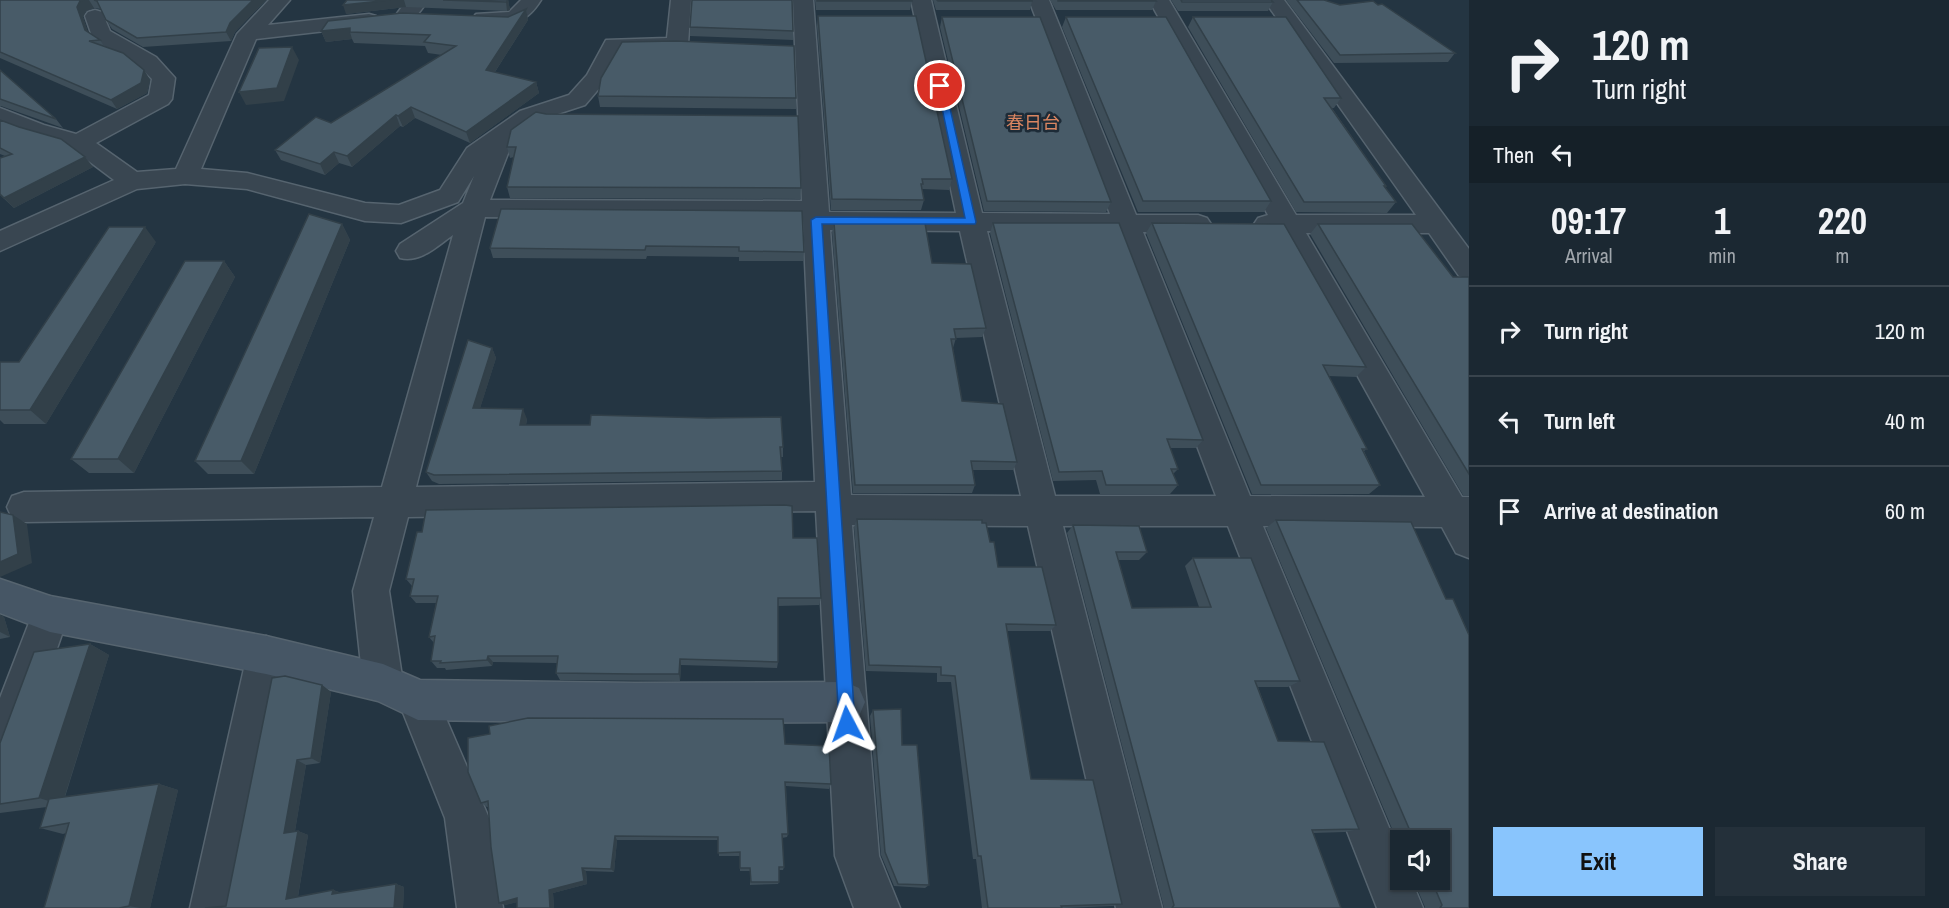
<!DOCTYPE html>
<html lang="en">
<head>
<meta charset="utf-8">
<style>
	:root { --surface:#1b2832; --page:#24303a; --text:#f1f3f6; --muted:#a0a6ac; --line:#39444d; --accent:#89c5fd }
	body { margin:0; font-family:"Archivo Narrow","Noto Sans JP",sans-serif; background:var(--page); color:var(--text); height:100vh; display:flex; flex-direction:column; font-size:22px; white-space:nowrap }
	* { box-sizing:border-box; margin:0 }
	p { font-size:20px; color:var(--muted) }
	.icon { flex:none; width:33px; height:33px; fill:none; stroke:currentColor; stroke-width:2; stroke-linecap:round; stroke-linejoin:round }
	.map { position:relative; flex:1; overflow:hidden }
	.side { display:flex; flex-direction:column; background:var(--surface); width:480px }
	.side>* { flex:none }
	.hud { background:#1b2832; color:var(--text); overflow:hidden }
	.tools { position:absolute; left:1390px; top:830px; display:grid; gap:12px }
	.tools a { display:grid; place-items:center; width:60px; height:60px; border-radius:0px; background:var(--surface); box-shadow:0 2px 4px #0004,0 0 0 2px var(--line); font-size:30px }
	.pin { position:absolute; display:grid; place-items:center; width:51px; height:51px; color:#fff; margin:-26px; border:3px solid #fff; border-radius:50%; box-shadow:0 2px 6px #0007 }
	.me { position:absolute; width:66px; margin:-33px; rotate:356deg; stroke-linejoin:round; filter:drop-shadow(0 0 4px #0008) }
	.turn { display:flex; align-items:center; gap:21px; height:126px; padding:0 24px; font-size:27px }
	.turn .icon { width:78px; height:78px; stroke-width:2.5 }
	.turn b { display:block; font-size:42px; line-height:51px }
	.then { display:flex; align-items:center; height:57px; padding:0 24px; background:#0003; gap:12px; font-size:22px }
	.eta { display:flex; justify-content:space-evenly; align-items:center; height:102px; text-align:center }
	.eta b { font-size:36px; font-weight:700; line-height:42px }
	.primary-button { display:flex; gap:12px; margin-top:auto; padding:12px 24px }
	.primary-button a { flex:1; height:69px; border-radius:0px; background:var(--accent); color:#111; font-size:24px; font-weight:700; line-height:69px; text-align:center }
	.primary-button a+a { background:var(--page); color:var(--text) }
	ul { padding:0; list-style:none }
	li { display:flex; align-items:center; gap:18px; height:90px; padding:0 24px; border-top:2px solid var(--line) }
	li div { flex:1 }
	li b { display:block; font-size:22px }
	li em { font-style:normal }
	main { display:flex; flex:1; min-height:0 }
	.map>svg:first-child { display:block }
</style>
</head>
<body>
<main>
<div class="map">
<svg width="1469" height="908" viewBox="0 0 1469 908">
	<rect width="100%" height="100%" fill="#243542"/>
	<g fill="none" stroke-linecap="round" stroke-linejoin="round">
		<defs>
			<path id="street" d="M269,0H290L268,25L369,14L376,16L379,20L376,24L369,26L256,39L201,169L247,173L365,203L399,205L440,190L467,148L520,111L569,95L587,75L606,40L667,38L671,0H691L688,44L685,49L622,51L608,78L585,105L536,121L510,140L512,143L490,200L802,201L793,0H813L829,212L956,213L911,0H931L982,213L1110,214L1029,0H1049L1136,215H1198L1207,218L1211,224L1207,230L1198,233L1143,232L1250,496L1425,497L1278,233L1258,230L1254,224L1258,218L1268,215L1149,0H1169L1296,215H1416L1264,0H1284L1469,249V279L1459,276L1429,233H1306L1462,497H1469V558L1456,553L1442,527L1263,526L1401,856V879H1411L1423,908H1377L1228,526H1063L1162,908H1116L1028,526L852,525L879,856L900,908H854L835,856L816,511L408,517L389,591L403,683L397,697L383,702L369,697L363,683L353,591L374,517L24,522L12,518L7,507L12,496L24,492L382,487L453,235C437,246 421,263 400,258L396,251L400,244L463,203L474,176L458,202L401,223L365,221L247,189L185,184L137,189L0,251V231L114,180L70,147L28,135L0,124V108L44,125L76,134L149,95L152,79L140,67L93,39L85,16L88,12L95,10L102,12L110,31L156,57L175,78L172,99L168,104L96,143L137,172L176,169L237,34ZM485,217L803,219L815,482L416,487ZM830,230L960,231L1021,496L851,495ZM987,231L1116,232L1216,496H1055Z
				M407,0H428C420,12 414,23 399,19L396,15Z
				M521,0H541C525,26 504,30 476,22L473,18L476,14L509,12Z
				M50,596L63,602L69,614L15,769L0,775V698L37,602Z
				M266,636L280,642L285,655L236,908H190L247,655L252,642Z
				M418,680L432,686L489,818L503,908H457L445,818L398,700L404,686Z"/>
			<path id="secondary" d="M0,579L50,596L266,636L383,664L420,680L635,683L845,682L859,688L865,702L859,716L845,722L635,723L418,720L378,701L266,674L50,632L0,613Z"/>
		</defs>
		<!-- street casing -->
		<use href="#street" stroke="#56646f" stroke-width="3"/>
		<!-- secondary casing -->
		<use href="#secondary" stroke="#56646f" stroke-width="3"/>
		<!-- street -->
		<use href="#street" fill="#394651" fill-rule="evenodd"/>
		<!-- secondary -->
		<use href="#secondary" fill="#465665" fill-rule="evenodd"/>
	</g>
	<!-- wall -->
	<path fill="#3e4e59" d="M0,0H266L235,32L231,41L143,47L112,29L106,20L101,9L94,8L86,11L83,17L88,33L100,40L104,46L144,70L150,80L147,93L117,109L0,58Z
		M347,0H508L510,10L507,11L406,7L346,14Z
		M815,0H912V1L910,10H816Z
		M933,0H1032V1L1030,10H936Z
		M1050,0H1155L1156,1L1152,10H1056Z
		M1171,0H1271L1273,2L1268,11H1178Z
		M1286,0H1324L1340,5H1378L1455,53L1448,62L1334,63Z
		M526,9L528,20L495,72L536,82L539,93L470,143L415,118L403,127L400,126L352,167L339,163L325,175L281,160L275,150L331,123L442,55L428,53L425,46L354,43L352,39L326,42L321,31L508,17Z
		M818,16L952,179L949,190L922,189L924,200L921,210H831L817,26Z
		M942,17L1111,202L1106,212L984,211L940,27Z
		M1066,17L1271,201L1264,212H1138L1062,27Z
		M1193,17L1341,98L1334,108H1332L1386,186L1385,187L1396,202L1387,213L1296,212L1188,27Z
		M690,27L793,31V40L690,36Z
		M0,70L56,119L63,128L1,106L0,107Z
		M598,96L796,98V109L600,107Z
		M0,120L85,157L93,167L14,208L0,195V158L5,156L0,154Z
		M511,130L801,188L800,199L510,198L507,187L514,157L510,158L507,147Z
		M802,211L804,252L803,261H739V257L647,256L646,259L493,258L490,248Z
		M834,223L932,263L986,328L982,337L956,338L953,348L962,401L1017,462L1013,470H973L975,485L972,493H853L832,232Z
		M993,223L1203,440L1196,448H1170L1178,469L1173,474L1178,485L1170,494H1100L1096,480L1053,481L990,233Z
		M1152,223L1366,367L1356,377L1328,376L1367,449L1364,451L1380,485L1369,494H1252L1146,233Z
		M342,224L350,240L254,474H208L195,461Z
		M1318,224L1453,277H1469V495H1463L1310,234Z
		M156,242L46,424H4L0,420V362H19Z
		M224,261L235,277L134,473H89L71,459Z
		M492,348L496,358L480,408L527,419L526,425L783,447V457H781L782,471V480L439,484L432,481L426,472Z
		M857,519L982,523L998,567L1056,625L1050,631H1007L1031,779L1122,904L1113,906L1064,908H982L976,859H973L951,682H937V673L866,671L854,527Z
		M1276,520L1446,599L1469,908H1425V907L1413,879H1440V840H1401V850L1266,528Z
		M1073,525L1147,552L1139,560H1118L1132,608L1199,607L1185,566L1193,558L1300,681L1288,687H1258L1278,741L1359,829L1345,832L1313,833L1341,908H1164L1067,533Z
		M793,538L821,598L819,605L778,606V662L777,668L681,665L680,681L560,680L556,673L557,663L493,662L492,666L446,670L445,668H437L431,661L434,643L429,637L436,603H416L410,596L412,586L406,579Z
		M0,615L4,617L10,637L0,639Z
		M90,644L109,655L65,797L159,784L178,790L150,908H44L66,833L63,834L40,828L47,807L0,813V743Z
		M322,685L331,692L320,763L306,765L295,831H298L308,835L298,897L333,890L342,893L396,884L404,887L403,908H205L226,906Z
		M873,710L929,885L925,888L894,886L881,855L870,716Z
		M785,744L831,784L829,789L786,786L788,834L787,837L782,838L784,867L783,870H779V882L778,884L750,885V871H740V856H719L718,840H617L614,872L586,871L587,884L553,893L554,908H517V902L505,905L488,807H487L481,803Z"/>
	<!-- shaded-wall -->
	<path fill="#324049" d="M84,0H89L94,8L86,11L83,17L91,40L85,30L77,7L80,1Z
		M253,0H266L235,32L231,41L226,32L230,23Z
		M390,0H404L406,7L346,14L343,5Z
		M507,0H508L510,10L507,11L506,2Z
		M526,9L528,20L489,81L486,70Z
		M350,28V32L352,39L326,42L321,31Z
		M292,47L299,60L284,101L246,105L239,92Z
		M144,70L150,80L147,93L117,109L111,100Z
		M536,82L539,93L470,143L466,132Z
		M411,107L415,118L403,127L398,116Z
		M396,115L400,126L352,167L347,156Z
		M334,152L339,163L325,175L320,164Z
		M85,157L93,167L14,208L4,198Z
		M342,224L350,240L254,474L241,461Z
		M145,227L156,242L46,424L30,410Z
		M224,261L235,277L134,473L118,459Z
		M492,348L496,358L477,418L473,408Z
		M523,409L527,419L524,435L520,425Z
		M13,515L27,524L32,563L0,577V562Z
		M0,615L4,617L10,637L0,632Z
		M90,644L109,655L62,805L39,798Z
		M488,656L493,662L492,666L487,660Z
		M680,659L681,665L680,681L679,674Z
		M322,685L331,692L320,763L311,758Z
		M297,760L306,765L294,837L284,833Z
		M159,784L178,790L150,908H140L129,906Z
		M298,831L308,835L297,902L286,899Z
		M615,836L617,840L614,872L611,869Z
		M582,868L586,871L587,884L553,893L554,908H550L549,890Z
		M396,884L404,887L403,908H394Z
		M333,890L342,893L332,894Z
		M517,898L522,901L505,905L499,903Z"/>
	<!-- building -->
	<path fill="#485b68" stroke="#324049" stroke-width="1.5" d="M0,0H84L80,1L77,7L85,30L100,40L89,41L123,53L144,70L141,83L111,100L0,52Z
		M94,0H253L230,23L226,32L137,38L106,20L97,1Z
		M347,0H390L343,5Z
		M443,0H507L508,1L506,2Z
		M692,0H792L793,31L690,27Z
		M817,0H912V1H817Z
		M937,0H1032V1H938Z
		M1058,0H1155L1156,1H1058Z
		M1181,0H1271L1273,2H1182Z
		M1297,0H1324L1340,5L1373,1L1378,5L1382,4L1455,53L1340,55Z
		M526,9L486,70L536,82L466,132L411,107L398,116L396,115L347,156L334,152L320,164L275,150L316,117L331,123L456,46L424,42L430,35L350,32V28L321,31L328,21L402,13L508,17Z
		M818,16H916L952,179H922L923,184H921L924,200L832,199Z
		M942,17H1040L1111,202L987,201Z
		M1066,17H1166L1271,201H1143Z
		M1193,17H1286L1341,98H1324L1386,186H1384L1396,202H1304Z
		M676,41L794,46L796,98L598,96L601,78L622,42Z
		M292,47L277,88L239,92L259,48Z
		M0,70L56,119L0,99Z
		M536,112L546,114L798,116L801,188L507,187L516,147H507L511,130Z
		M0,120L19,127L61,139L85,157L4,198L0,194V158L12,154L0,148Z
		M501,209L802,211L804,252L739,251V247L646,246L645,250L490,248Z
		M309,214L342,224L241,461H195Z
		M834,223H925L932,263L971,264L986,328L954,329L956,339H951L962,401L1003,404L1017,462L971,461L975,485H855Z
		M993,223H1119L1203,440L1167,439L1178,469H1171L1178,485H1106L1102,471L1059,472Z
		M1152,223L1284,224L1366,367L1323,365L1367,449H1362L1380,485H1261Z
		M1318,224H1412L1453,277H1469V474Z
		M109,227H145L30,410H0V362H19Z
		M185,261H224L118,459H71Z
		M468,340L492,348L473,408L523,409L520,425H590L591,415L708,418L781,417L783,447H780L782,471L434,475L426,472Z
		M785,505L792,506L793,538H817L821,598H778V662L680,659L679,674H633L556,673L558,656H488L487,660L440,663L441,661H431L435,636L429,637L438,596H410L414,579H406L417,532H422L426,510Z
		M0,512L13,515L18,554L0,562Z
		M857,519L982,520V523H986L990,542H994L998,567H1042L1056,625L1006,624L1031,779L1093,780L1122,904L1061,906L1062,908H988L981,856H978L955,676L941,675V667L869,665Z
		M1276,520L1411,522L1446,599H1453L1469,635V908H1440L1442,905L1431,879H1440V840H1414Z
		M1073,525L1139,526L1147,552H1116L1132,608L1211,607L1193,558H1251L1300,681H1255L1278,741L1324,742L1359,829L1312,830L1341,908H1172L1174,905Z
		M90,644L39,798L0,804V743L34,652Z
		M285,676L322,685L311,758L297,760L284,833L298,831L286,899L333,890L332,894L396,884L394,908H205L226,906L272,678Z
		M901,709L902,745H917L929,885L898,884L885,852L873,710Z
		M528,718L783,719L785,744L829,746L831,784L785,782L788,834H782L784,867H779V882H751L750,868H740V852L718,853V837L615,836L611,869L582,868L584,881L549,890L550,908H517V898L499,903L491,847L488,801L481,803L468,772V738L490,734L489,726Z
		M159,784L129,906L119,908H44L69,823L40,828L49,799Z"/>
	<!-- route -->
	<path fill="#1a73e8" stroke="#114b97" stroke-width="1.5" d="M937,84L945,86L976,222L975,224H822L855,724L853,730L847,733L841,730L839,724L811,220L816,217L965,218Z"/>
	<g text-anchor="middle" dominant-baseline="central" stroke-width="5" stroke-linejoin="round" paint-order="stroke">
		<!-- far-neighbourhood labels -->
		<g font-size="18" fill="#db8661" stroke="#1d2b37">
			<text x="1033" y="122">春日台</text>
		</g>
	</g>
</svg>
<div class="tools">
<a><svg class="icon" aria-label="sound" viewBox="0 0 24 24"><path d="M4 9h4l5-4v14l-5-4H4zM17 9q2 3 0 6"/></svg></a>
</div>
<div class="pin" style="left:940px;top:86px;background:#d93025"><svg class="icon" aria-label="arrive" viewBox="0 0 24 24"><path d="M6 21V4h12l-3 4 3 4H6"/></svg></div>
<svg class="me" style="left:847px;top:724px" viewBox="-20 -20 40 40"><path d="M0-17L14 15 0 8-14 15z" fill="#1a73e8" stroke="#fff" stroke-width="4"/></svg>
</div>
<section class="side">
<div class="hud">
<div class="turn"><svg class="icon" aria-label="right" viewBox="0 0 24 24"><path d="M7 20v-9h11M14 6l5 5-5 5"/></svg><div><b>120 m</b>Turn right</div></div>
<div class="then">Then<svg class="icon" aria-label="left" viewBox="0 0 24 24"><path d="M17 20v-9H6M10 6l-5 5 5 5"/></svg></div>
</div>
<div class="eta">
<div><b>09:17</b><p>Arrival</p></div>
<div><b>1</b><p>min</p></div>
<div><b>220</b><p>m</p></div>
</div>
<ul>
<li><svg class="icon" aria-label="right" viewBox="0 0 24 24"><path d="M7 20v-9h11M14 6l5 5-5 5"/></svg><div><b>Turn right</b></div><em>120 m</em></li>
<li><svg class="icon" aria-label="left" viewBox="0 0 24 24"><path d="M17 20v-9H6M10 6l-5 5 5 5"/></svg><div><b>Turn left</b></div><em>40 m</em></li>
<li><svg class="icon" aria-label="arrive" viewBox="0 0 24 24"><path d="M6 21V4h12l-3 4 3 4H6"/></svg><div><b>Arrive at destination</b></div><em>60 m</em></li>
</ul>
<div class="primary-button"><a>Exit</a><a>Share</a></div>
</section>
</main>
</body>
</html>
